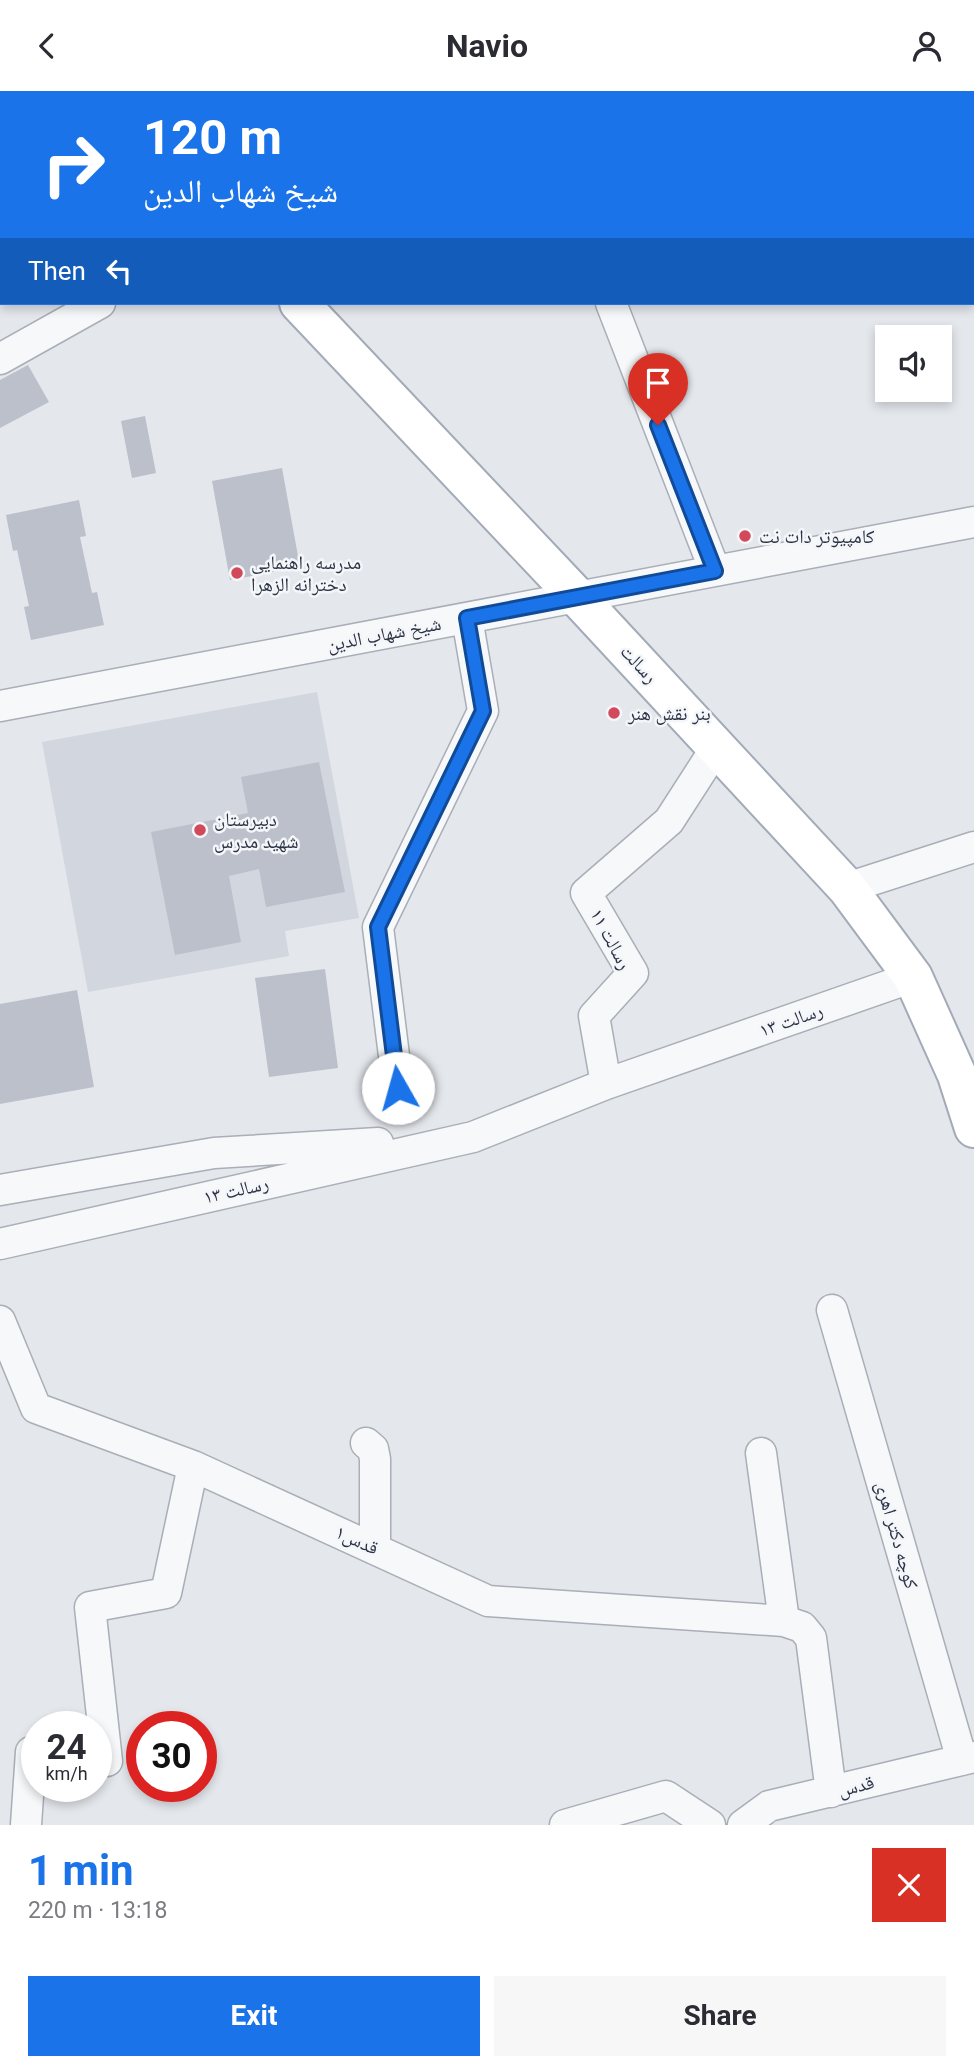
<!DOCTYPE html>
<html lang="en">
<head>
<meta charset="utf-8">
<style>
	:root { --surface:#fff; --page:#f7f7f7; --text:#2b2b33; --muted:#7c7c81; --accent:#1a73e8 }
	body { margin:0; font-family:Roboto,"Noto Naskh Arabic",sans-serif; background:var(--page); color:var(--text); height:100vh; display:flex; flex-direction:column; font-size:26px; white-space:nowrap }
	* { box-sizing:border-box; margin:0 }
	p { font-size:23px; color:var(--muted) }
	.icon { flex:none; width:38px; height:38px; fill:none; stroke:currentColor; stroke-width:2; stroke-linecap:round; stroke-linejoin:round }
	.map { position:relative; height:1734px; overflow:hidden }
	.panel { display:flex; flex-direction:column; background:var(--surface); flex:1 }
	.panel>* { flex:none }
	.banner { position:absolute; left:0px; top:0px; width:975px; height:214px; box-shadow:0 4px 10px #0003; background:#1a73e8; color:#fff; overflow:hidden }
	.fabs { position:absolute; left:875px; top:234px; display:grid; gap:14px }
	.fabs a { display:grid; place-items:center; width:77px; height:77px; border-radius:0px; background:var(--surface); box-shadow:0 4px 10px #0003; font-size:35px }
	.speed { position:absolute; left:21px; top:1620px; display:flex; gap:14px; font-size:35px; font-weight:700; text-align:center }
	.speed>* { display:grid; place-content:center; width:91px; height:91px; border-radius:50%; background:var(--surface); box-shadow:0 4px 10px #0003; line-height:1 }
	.speed small { font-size:18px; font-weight:400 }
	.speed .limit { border:10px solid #d22; background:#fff; color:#111 }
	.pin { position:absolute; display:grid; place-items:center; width:60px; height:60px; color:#fff; margin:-72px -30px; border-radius:50% 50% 50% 0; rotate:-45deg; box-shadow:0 0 7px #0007 }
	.pin .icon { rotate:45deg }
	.me { position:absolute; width:77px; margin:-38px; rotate:353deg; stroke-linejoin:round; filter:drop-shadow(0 0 5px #0008) }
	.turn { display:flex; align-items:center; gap:24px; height:147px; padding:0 28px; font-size:32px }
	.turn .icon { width:91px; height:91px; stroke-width:2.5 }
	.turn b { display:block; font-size:49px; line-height:60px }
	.then { display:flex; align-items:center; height:66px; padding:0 28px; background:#0003; gap:14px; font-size:26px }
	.round { display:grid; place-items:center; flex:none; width:74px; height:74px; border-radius:0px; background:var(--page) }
	.overview { display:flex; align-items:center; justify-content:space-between; height:119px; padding:0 28px }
	h1 { font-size:42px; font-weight:700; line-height:52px; color:var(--accent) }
	.action { display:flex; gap:14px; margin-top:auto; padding:14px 28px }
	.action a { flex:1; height:80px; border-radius:0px; background:var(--accent); color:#fff; font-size:28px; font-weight:700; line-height:80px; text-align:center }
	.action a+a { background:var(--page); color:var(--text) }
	header { display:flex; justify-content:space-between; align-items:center; height:91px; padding:0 28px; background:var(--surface); font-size:32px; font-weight:700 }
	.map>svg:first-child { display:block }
</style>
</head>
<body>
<header><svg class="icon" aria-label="back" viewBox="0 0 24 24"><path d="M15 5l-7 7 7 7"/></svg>Navio<svg class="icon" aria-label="person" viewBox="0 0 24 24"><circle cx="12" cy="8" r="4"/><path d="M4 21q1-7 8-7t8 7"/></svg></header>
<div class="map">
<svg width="974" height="1734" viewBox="0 0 974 1734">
	<rect width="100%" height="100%" fill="#e4e7ec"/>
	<!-- built -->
	<path fill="#d2d6de" d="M317,601L359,827L285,840L289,865L88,901L42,651Z"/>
	<!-- building -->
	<path fill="#bbc0ca" d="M28,274L49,311L0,337V289Z
		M145,325L156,382L132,387L121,330Z
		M282,377L300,476L230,489L212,390Z
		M79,409L86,445L80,446L92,502L97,501L104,534L31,549L24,516L29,515L17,459L13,460L6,424Z
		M319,671L345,801L266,816L259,778L229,785L241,851L175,864L151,741L248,722L241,686Z
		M325,878L338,977L269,986L255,887Z
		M77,899L94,996L0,1013V913Z"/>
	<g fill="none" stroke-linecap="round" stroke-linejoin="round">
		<defs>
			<path id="minor" d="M528,0L529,2
				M42,2L46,0
				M438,2L441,0
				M0,22H2
				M611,212L715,480
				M0,268L100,212
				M0,615L974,431
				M847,797L974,756
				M606,993L594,925L633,882L586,802L669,730L716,657
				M398,997L378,836L483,620L467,527
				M0,1099L214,1062L378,1052
				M0,1153L473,1046L606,993L913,886
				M832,1219L962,1669
				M0,1230L36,1317L193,1375L488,1510L784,1530L802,1536L811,1547L831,1701
				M366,1352L373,1358L375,1368V1457
				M761,1362L784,1530
				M96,1668L107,1670L90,1516L166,1502L193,1375
				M26,1734L31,1661H37
				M565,1734L666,1705L710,1734
				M743,1734L769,1715L974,1666"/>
			<path id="major" d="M94,0L96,2
				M299,212L578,507L847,797L913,886L957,984L974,1037"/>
		</defs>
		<!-- minor casing -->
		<use href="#minor" stroke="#a9aeb7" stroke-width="33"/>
		<!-- major casing -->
		<use href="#major" stroke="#a3abb8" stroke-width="42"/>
		<!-- minor -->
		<use href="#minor" stroke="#f7f8fa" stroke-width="30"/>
		<!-- major -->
		<use href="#major" stroke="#fff" stroke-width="38"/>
	</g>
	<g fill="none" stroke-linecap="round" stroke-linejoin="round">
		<defs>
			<path id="route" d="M398,997L378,836L483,620L467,527L715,480L658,334"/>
		</defs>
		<!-- route casing -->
		<use href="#route" stroke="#114b97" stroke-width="18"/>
		<!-- route -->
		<use href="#route" stroke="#1a73e8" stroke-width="12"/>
	</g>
	<!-- markers -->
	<g fill="#d1495b" stroke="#f4f6f9" stroke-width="2.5">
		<circle cx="745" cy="445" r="7"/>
		<circle cx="237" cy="482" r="7"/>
		<circle cx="614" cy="622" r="7"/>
		<circle cx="200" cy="739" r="7"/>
	</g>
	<g text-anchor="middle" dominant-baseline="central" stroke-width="5" stroke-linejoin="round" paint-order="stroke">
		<!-- poi labels -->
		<g font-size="19" fill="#2b3445" stroke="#f4f6f9" text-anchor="start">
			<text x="759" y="445">کامپیوتر دات نت</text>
			<text x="251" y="471">مدرسه راهنمایی<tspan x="251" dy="22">دخترانه الزهرا</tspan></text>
			<text x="628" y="622">بنر نقش هنر</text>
			<text x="214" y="728">دبیرستان<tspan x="214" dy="22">شهید مدرس</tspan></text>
		</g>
		<!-- street labels -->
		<g font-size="19" fill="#2b3445" stroke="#f4f6f9">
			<text transform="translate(384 543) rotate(-11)">شیخ شهاب الدین</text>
			<text transform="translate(639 573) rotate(47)">رسالت</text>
			<text transform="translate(611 848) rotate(62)">رسالت ۱۱</text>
			<text transform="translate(791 929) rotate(-19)">رسالت ۱۳</text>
			<text transform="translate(236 1099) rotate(-13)">رسالت ۱۳</text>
			<text transform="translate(897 1444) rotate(74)">کوچه دکتر اهری</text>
			<text transform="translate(357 1449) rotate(24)">قدس۱</text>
			<text transform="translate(856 1695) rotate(-14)">قدس</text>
		</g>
	</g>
</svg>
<div class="fabs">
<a><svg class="icon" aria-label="sound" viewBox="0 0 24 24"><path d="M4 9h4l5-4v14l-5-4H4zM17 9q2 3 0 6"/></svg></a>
</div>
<div class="speed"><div>24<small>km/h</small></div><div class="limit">30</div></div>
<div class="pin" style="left:658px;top:334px;background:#d93025"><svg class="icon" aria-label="arrive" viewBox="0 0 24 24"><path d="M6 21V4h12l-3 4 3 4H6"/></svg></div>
<svg class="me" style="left:398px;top:997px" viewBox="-20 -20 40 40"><circle r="19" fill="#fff"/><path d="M0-13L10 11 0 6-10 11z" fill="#1a73e8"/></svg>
<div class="banner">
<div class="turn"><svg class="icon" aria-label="right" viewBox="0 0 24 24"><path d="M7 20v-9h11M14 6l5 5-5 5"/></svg><div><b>120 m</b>شیخ شهاب الدین</div></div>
<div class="then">Then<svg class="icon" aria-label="left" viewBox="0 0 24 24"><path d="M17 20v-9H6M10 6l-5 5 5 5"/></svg></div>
</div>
</div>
<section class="panel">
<div class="overview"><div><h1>1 min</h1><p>220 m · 13:18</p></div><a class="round" style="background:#d93025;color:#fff"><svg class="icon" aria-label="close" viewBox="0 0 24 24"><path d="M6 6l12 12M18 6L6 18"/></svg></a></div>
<div class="action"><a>Exit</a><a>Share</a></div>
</section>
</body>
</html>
